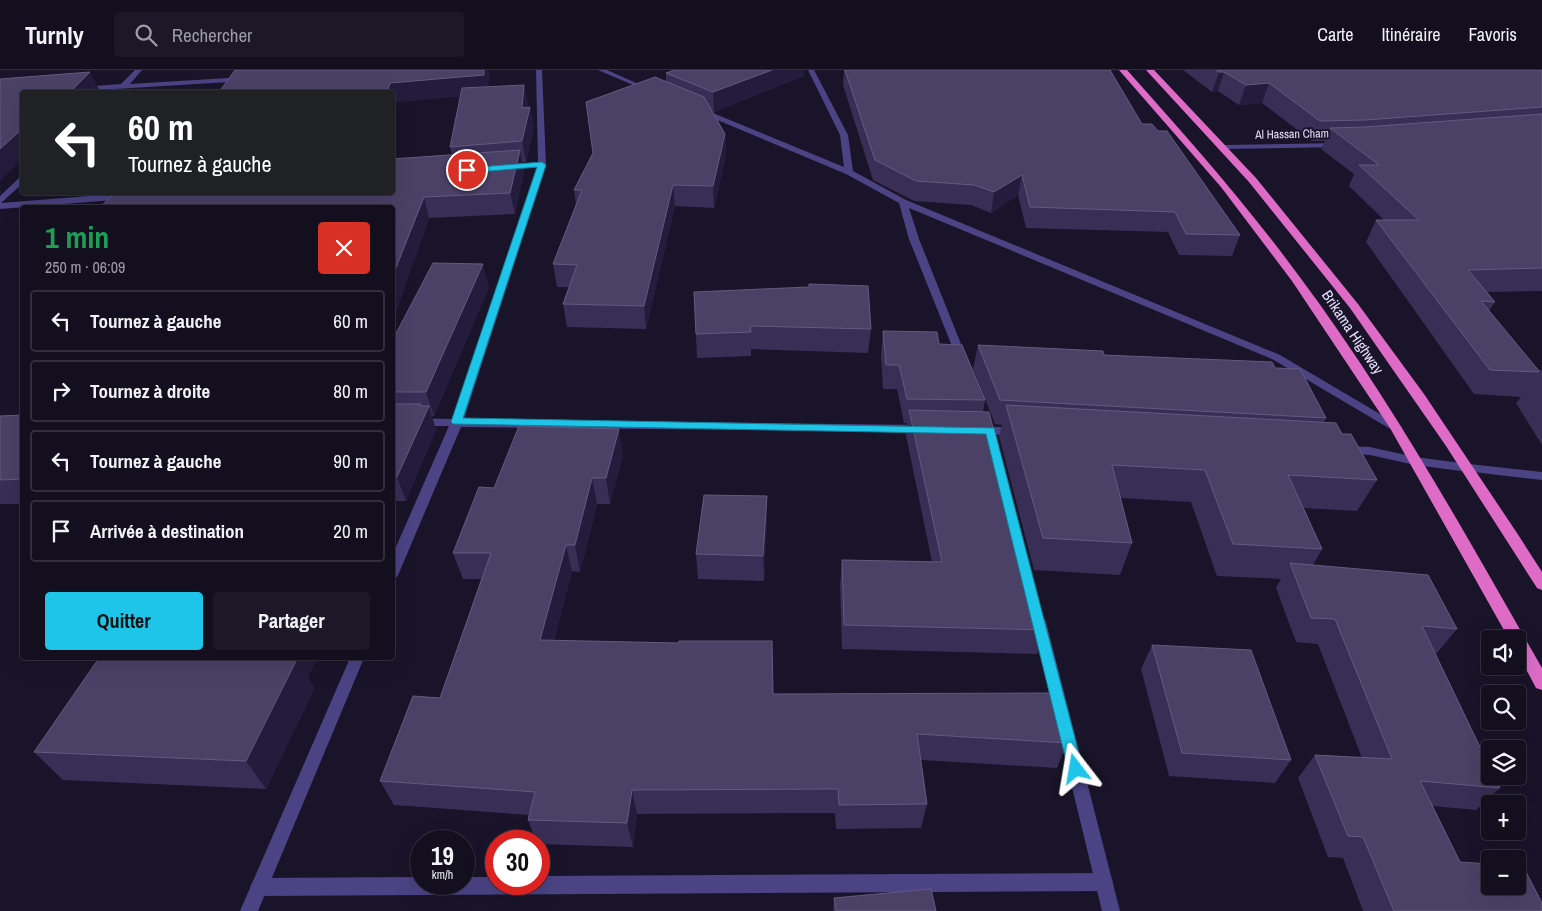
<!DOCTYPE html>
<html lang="fr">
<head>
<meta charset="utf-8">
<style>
	:root { --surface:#130f1f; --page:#1c1828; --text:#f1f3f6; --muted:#9d9ca4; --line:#322f3d; --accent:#1ec5e9 }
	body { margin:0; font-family:"Archivo Narrow",sans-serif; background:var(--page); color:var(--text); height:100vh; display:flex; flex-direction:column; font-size:19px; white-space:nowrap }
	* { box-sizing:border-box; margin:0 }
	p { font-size:16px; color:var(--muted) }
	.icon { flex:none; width:28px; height:28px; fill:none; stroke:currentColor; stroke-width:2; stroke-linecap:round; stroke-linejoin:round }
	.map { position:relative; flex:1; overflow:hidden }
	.side { position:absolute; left:20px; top:135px; width:375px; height:455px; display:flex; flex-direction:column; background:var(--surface); border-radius:5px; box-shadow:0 5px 20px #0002,0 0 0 1px var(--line) }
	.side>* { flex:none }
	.guide { position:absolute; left:20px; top:20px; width:375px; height:105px; border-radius:5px; box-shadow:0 5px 20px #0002,0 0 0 1px var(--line); background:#202124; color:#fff; overflow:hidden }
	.fabs { position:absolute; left:1481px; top:560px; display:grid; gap:10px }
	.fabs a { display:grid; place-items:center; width:45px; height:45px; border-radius:5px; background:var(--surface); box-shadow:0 5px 20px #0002,0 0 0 1px var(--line); font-size:25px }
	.speed { position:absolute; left:410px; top:760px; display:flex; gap:10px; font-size:25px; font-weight:700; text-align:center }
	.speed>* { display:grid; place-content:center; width:65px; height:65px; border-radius:50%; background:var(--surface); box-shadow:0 5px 20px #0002,0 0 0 1px var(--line); line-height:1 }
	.speed small { font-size:12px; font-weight:400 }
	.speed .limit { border:8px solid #d22; background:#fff; color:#111 }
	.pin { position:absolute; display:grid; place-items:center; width:42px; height:42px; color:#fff; margin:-21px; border:2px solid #fff; border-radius:50%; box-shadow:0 1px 5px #0007 }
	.me { position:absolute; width:55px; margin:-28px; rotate:346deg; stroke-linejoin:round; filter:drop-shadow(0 0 4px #0008) }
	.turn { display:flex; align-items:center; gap:18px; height:105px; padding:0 25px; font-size:22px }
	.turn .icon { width:65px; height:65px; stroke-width:2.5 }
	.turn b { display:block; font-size:35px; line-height:42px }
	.round { display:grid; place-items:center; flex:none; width:52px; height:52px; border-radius:5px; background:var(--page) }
	.summary { display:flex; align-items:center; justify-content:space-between; height:85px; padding:0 25px }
	h1 { font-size:30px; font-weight:700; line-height:38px; color:#1e9e55 }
	.primary-button { display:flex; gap:10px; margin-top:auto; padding:10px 25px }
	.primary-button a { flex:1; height:58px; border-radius:5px; background:var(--accent); color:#111; font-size:20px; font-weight:700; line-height:58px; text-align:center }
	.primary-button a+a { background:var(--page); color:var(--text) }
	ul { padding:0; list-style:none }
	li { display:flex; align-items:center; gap:15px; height:62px; margin:0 10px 8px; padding:0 15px; border:2px solid var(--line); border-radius:5px }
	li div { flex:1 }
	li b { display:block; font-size:19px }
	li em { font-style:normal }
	header { display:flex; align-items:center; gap:30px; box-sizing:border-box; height:70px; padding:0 25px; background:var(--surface); border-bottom:1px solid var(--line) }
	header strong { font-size:24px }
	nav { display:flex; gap:28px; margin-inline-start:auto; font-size:18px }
	.search { width:350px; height:45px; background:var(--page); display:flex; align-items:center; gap:12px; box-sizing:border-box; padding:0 18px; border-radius:5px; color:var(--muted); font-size:19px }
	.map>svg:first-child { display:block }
</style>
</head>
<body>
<header>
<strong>Turnly</strong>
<div class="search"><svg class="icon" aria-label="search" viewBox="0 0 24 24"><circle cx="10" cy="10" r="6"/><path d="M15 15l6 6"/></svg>Rechercher</div>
<nav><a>Carte</a><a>Itinéraire</a><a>Favoris</a></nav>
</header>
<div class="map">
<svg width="1542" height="841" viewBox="0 0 1542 841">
	<rect width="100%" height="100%" fill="#191429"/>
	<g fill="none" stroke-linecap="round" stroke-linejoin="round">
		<!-- service -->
		<path fill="#4b4384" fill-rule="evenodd" d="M1104,803L1110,806L1113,812L1110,818L1104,821L259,826L253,823L250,817L253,811L259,808L421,807V814H464V807H496V814H539V806Z"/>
		<!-- minor -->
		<path fill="#4b4384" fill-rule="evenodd" d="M135,0H142L130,14L245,7L248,9L245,11L82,21L79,19L82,17L121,14Z
			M536,0H542L546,95L464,349L922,355L928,359L926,362L461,357L399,503L397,507L392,508V486L449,356H392V348L452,349L537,98L507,99L503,97L507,95L538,93Z
			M598,0H607L652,20L647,21Z
			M808,0H814L848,65L853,101L906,130L1280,285L1402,357L1400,360H1392L1272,289L909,138L919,169L967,289L966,291H958L909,169L899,133L846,104L696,41L703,39L844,97L840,65Z
			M1340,73L1344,75L1343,77L1223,79L1219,77L1223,75Z
			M19,108H22V114L1,133L127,123L131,126L127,129L0,139V126Z
			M977,356L1017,358L1023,362L1017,366L973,363L971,360Z
			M1344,376L1370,377L1415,387L1469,394L1475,398L1469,402L1415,395L1370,385L1340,383L1338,380L1340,377Z
			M1039,546L1044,548L1046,552L1120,841H1102L1032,552L1034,548Z
			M350,588H364L258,841H240Z"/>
		<!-- tertiary -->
		<path fill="#4b4384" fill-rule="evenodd" d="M1469,394L1542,402V410L1465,401L1463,398Z"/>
		<!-- trunk -->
		<path fill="#de6cc7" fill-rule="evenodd" d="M1119,0H1127C1187,67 1246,134 1299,206C1391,329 1466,465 1542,598V620L1536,618L1518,584V569H1509L1390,358L1292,211L1221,117Z
			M1146,0H1154L1256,108L1358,234L1424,324L1517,463L1542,502V520L1537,518L1446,376L1350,238L1249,112Z"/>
	</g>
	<!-- wall -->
	<path fill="#392e56" d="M235,0H489L488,17L528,34L527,37H530L534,57L526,92H523L524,101L515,144L429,148L395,244H392V138L452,85L450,77L461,26L396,32Z
		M675,0H804V6L714,42L712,41L725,64L726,85L714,138L675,136L646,259L567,257L563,234L569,217H557L553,194L576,136L574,120L666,12V3Z
		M844,0H1110L1142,54L1240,165L1232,186L1179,185L1168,162L1026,158L1018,125L991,143L971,135L914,131L873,110L843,15Z
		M1183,0H1542V221L1487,222L1495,232L1489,241L1539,301V300H1542V375L1516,333L1521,327L1474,324L1366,172L1376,150H1384L1349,116L1354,104L1321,79L1325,71H1312L1262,33L1239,35L1218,21L1212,22Z
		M489,217L434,346H432L436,360L406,431H392V271Z
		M694,222L871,259L868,283L751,279V286L697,288Z
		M883,261L939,274L985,330L983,342L1045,560L1037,584L842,579L840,514L842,490L932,492L906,365L907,353H904L897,319H883L881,284Z
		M978,275L1275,298L1326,348L1324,352L1342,364L1377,410L1357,441L1304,438L1322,479L1313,495L1457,559L1437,583H1435L1500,718L1476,740L1433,736L1460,792L1542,841H1363L1343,788L1328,787L1298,708L1315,685L1362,688L1318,574L1296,572L1276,518L1281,509L1217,506L1191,432L1120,428L1132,473L1120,505L1034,500L999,366L1002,355L995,354L973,299Z
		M22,345V434H0V346Z
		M623,385L610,434H597L580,502L572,501L554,570L773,624L1067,673L1057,698L921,690L927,734L921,758L836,759L835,743L637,744L633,777L539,774V771H536L528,750L529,745L394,735L380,711L440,628L481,509H463L453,483L494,418Z
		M767,426V451L764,511L698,509L696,484Z
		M1152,575L1291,690L1275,713L1169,706L1141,599Z
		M308,607L314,619L266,719L63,710L34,682Z
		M834,828L936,841H833Z"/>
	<!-- shaded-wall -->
	<path fill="#241c3c" d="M484,0H489L488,24L396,32L392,41V22H387L390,13Z
		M772,0H804V6L714,42L713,22Z
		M90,2L100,21L99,22H70Z
		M1219,2H1224L1218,21L1212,22Z
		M1269,13L1262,33L1239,35L1246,15Z
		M524,15L528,34L526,54L530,37L534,57L526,92L522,71V38Z
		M22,59V90L0,111V79Z
		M725,64L726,85L714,138L713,116Z
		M520,80L524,101L515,144L510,123Z
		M1022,105L1018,125L991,143L994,122Z
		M673,115L675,136L646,259L644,236Z
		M424,127L429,148L395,244L392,236V208Z
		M483,194L489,217L434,346L426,322Z
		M421,334L425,345L429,336L436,360L406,431L397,407Z
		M619,359L623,385L610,434L606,408Z
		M592,408L597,434L580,502L575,475Z
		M767,426V451L764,511L763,486Z
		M566,475L572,501L547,596L540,570Z
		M285,588H318L308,607L314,619L266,719L246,691Z
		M632,720L637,744L633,777L627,753Z"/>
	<!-- building -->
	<path fill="#4b4167" stroke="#645a7f" d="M235,0H484V5L390,13L387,22H219Z
		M675,0H772L713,22L666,3Z
		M845,0H1110L1142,54H1152L1158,61H1167L1240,165L1186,164L1175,142L1030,137L1022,105L994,122L974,115L916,111L875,90Z
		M1216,0H1542V37L1365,50L1320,51L1269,13L1246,15L1224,2H1219Z
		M90,2L70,22H22V59L0,79V9Z
		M655,7L704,27L725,64L713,116L673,115L644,236L563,234L577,195L553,194L582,120H574L593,83L586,32Z
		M524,15L522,38L530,37L522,71L450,77L462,18Z
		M1542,44V198L1468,200L1495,232L1481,231L1539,301L1538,302L1490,300L1376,150H1419L1359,95H1379L1330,58L1365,57Z
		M520,80L510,123L424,127L392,208V138H99L116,122H392V89Z
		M433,193L483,194L426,322H392V271Z
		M809,214L868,216L871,259L750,256L751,262L696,264L694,222L809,217Z
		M883,261L937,262L939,274L962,275L985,330L907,329L899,295H886Z
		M978,275L1103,281L1104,285L1272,292L1275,298L1300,299L1326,348L1000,330Z
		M392,334H421L420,336H429L397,407H392Z
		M1006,335L1336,353L1342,364H1351L1377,410L1288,405L1322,479L1233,474L1205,400L1112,395L1132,473L1043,468Z
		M909,340L989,342L1045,560L844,555L842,490L942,492Z
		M22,345V409L0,410V346Z
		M519,356L619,359L606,408H592L575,475H566L540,570L678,573L679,571H772L773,624L1058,623L1067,673L917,664L927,734L839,735L838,719L632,720L627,753L528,750L535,722L380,711L413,626L440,628L491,483H453L479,417L494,418Z
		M704,425L767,426L763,486L696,484Z
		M1290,493L1428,505L1457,559L1422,556L1490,698V706H1494L1500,718L1420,711L1460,792L1490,794V816H1518V796H1523L1542,833V841H1394L1363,767L1348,766L1315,685L1392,689L1335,549L1311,548Z
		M1152,575L1251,580L1291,690L1182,683Z
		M99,588H285V589H297L246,691L34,682Z
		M931,819L936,841H836L834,828Z"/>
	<!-- route -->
	<path fill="#1ec5e9" stroke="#148097" d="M542,92L546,95L463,348L994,358L1083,699L1081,704L1076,706L1070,704L1068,699L986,364L453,354L451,352L537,97L467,103L464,100L467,98Z"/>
	<g text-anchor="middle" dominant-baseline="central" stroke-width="4" stroke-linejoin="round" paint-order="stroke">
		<!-- far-street labels -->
		<g font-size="12" fill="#e5dffc" stroke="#191429">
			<text transform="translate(1292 64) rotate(-1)">Al Hassan Cham</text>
		</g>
		<!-- street labels -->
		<g font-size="15" fill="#e5dffc" stroke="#191429">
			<text transform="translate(1353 262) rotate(56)">Brikama Highway</text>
		</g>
	</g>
</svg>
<div class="fabs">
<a><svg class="icon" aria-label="sound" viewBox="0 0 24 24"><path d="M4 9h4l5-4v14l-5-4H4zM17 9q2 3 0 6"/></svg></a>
<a><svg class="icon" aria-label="search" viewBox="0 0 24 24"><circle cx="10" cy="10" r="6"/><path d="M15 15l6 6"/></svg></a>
<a><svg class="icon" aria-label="layers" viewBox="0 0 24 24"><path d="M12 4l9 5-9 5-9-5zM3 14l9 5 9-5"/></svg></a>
<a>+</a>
<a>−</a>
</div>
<div class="speed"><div>19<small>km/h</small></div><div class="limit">30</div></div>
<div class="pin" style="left:467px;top:100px;background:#d93025"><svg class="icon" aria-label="arrive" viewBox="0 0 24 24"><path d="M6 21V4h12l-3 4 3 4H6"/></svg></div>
<svg class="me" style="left:1076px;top:699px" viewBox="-20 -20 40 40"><path d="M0-17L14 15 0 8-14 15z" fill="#1ec5e9" stroke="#fff" stroke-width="4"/></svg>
<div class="guide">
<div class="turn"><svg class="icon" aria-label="left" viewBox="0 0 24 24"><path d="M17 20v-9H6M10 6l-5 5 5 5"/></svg><div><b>60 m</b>Tournez à gauche</div></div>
</div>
<section class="side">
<div class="summary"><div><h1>1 min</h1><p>250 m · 06:09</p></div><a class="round" style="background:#d93025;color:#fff"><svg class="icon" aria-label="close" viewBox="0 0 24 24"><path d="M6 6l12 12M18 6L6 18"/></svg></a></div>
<ul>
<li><svg class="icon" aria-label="left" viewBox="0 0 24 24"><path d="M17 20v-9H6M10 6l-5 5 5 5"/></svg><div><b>Tournez à gauche</b></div><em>60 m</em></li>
<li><svg class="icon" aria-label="right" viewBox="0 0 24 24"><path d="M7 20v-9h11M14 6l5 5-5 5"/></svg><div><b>Tournez à droite</b></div><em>80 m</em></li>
<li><svg class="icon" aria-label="left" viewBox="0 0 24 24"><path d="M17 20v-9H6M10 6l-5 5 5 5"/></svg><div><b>Tournez à gauche</b></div><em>90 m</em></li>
<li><svg class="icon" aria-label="arrive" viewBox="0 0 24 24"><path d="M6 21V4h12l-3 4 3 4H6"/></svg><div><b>Arrivée à destination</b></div><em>20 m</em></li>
</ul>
<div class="primary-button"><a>Quitter</a><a>Partager</a></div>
</section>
</div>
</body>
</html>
